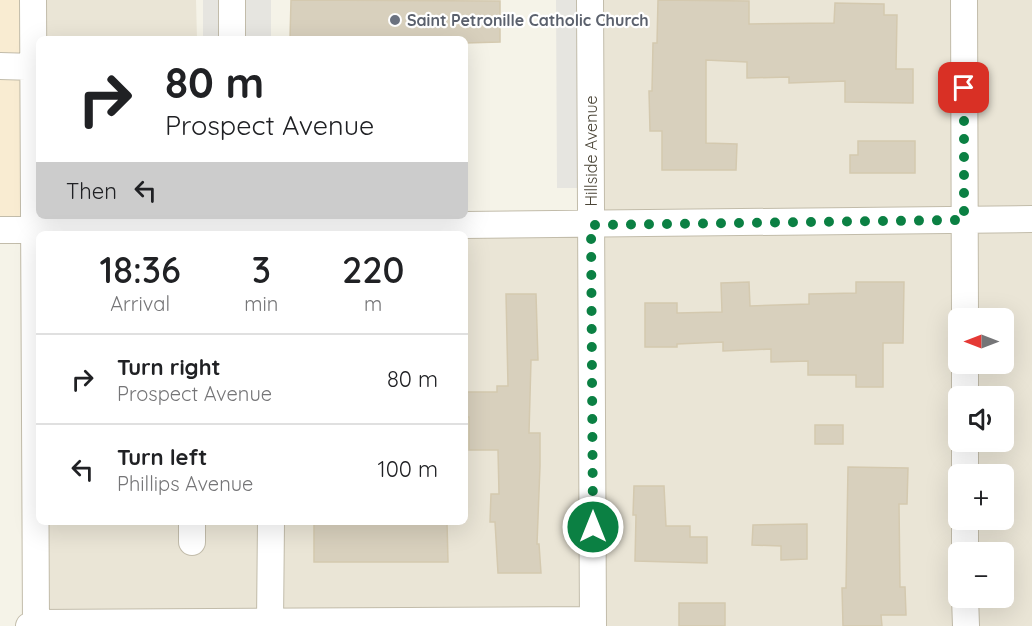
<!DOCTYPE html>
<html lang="en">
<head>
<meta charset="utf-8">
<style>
	:root { --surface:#fff; --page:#f6f6f6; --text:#202124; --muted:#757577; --line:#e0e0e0 }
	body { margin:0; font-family:Quicksand,sans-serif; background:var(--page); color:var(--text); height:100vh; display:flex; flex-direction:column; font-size:22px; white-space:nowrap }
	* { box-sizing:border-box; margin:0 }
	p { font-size:20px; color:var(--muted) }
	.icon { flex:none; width:33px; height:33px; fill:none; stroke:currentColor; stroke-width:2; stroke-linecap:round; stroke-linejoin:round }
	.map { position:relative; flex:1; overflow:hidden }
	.side { position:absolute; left:36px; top:231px; width:432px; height:294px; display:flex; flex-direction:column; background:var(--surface); border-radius:9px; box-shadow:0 6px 24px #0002 }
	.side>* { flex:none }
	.hud { position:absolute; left:36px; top:36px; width:432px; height:183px; border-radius:9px; box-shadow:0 6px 24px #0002; background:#fff; color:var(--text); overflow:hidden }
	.needle { width:39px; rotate:270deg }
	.fabs { position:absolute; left:948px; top:308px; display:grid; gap:12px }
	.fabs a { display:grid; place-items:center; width:66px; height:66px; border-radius:9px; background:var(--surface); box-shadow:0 6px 24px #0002; font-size:30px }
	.pin { position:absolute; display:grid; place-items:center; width:51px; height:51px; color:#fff; margin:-26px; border-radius:12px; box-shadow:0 3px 9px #0006 }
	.me { position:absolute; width:66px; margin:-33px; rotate:0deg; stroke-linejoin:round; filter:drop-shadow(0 0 4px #0008) }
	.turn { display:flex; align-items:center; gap:21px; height:126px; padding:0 30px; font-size:27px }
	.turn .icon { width:78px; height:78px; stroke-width:2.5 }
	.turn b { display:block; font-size:42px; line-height:51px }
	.then { display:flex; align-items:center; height:57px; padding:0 30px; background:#0003; gap:12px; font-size:22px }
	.eta { display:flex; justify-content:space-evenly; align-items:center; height:102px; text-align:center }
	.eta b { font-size:36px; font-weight:600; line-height:42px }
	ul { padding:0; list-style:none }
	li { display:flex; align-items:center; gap:18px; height:90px; padding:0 30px; border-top:2px solid var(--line) }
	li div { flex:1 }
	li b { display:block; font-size:22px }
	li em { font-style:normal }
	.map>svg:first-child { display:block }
</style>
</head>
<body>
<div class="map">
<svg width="1032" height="626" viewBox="0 0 1032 626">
	<rect width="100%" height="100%" fill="#f5f3e8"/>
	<!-- residential -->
	<path fill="#eae5d6" d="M41,0H196L197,39H42Z
		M598,0H955L959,626H599Z
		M974,0H1032V626H973V597H1004V552H973L974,519H1004V474H974V441H1004V396H974V363H1004V318H974Z
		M465,235H583L586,612L43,615V522H465Z"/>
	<!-- commercial -->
	<path fill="#f9ecd2" d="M0,0H19L24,221H0Z"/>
	<!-- parking -->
	<path fill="#e6e5e0" d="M203,0H271V39H203Z
		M556,0H579V188H557Z"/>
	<!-- building -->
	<path fill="#d8d0bd" stroke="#d4c9af" stroke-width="1.5" d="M291,0L500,1V42L465,43V39H290Z
		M658,0L749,1V24L834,23L835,3L884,4V15H897L896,69H913V103L845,102V81L789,83V77L747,78V62L706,60V143L737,144L736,170H662V131H650L649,91H652L653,43H657Z
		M858,141H915V173H850V155H858Z
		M749,282L750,306L809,304V294L856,293V282H904L903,343H883V387H856V375H808V361L771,362V349L723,351V342L677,344V347H645V303H677V313L722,312L721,283Z
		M506,294H536L538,360H531L529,433H540V466L537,544H539L541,573H498L495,522H490L491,494H499L498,450H469V417H465V392H497V386H508Z
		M815,425H843V444H815Z
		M848,467L908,468L907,504H899L900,587H905L906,615H881L882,626H843L842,588H846Z
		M634,486H664L666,526H690V537H707V563L635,561L636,515H633Z
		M314,522H447L448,562H314Z
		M807,524V559L781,560V546L752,545L753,525Z
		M679,603H725V626H679Z"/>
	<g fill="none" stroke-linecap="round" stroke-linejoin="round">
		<defs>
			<path id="minor" d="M33,0L36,626
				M590,0L593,626
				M964,0L965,318
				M232,39V0
				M0,66L34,67
				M0,230L1032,219
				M965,363V396
				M965,441V474
				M965,519V552
				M192,542V522
				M965,597L966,626
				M270,622L271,522
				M29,626L36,623L593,620"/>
		</defs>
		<!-- minor casing -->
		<use href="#minor" stroke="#c2bcaa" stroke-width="28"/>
		<!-- minor -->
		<use href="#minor" stroke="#fff" stroke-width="26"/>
	</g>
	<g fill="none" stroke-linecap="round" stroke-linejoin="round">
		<!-- route -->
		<path stroke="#0b8043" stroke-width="10" stroke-dasharray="0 18" d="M593,527L591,225L964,220V88"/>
	</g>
	<!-- markers -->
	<circle fill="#6b7280" stroke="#fff" stroke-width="2" cx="395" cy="20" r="6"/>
	<g text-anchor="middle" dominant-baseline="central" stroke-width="4.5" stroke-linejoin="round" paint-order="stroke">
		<!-- worship labels -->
		<g font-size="16" font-weight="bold" fill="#5b616d" stroke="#fff" text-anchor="start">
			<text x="407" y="20">Saint Petronille Catholic Church</text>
		</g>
		<!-- street labels -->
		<g font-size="16" fill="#4a4436" stroke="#fff">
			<text transform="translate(591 151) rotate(-90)">Hillside Avenue</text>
		</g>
	</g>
</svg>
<div class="fabs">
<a><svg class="needle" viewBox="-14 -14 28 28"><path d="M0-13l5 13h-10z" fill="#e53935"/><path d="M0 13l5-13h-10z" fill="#757577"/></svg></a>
<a><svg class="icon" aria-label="sound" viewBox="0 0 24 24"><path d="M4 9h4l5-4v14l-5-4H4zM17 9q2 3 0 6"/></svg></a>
<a>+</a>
<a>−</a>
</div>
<div class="pin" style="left:964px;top:88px;background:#d93025"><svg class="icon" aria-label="arrive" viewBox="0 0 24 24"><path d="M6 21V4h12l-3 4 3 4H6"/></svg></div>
<svg class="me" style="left:593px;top:527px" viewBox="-20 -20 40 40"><circle r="17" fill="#0b8043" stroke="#fff" stroke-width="3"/><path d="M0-11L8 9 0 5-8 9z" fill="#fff"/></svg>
<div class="hud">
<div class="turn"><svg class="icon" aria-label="right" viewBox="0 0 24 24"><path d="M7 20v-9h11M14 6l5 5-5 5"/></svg><div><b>80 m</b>Prospect Avenue</div></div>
<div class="then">Then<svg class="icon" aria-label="left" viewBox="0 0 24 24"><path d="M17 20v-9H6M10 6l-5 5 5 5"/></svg></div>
</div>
<section class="side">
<div class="eta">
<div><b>18:36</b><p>Arrival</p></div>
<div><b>3</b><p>min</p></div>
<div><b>220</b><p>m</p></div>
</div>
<ul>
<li><svg class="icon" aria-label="right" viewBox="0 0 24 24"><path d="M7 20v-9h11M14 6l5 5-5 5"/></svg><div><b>Turn right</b><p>Prospect Avenue</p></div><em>80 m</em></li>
<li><svg class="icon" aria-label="left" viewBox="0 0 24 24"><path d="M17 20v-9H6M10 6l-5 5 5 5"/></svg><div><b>Turn left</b><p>Phillips Avenue</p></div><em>100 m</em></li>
</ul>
</section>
</div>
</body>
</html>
